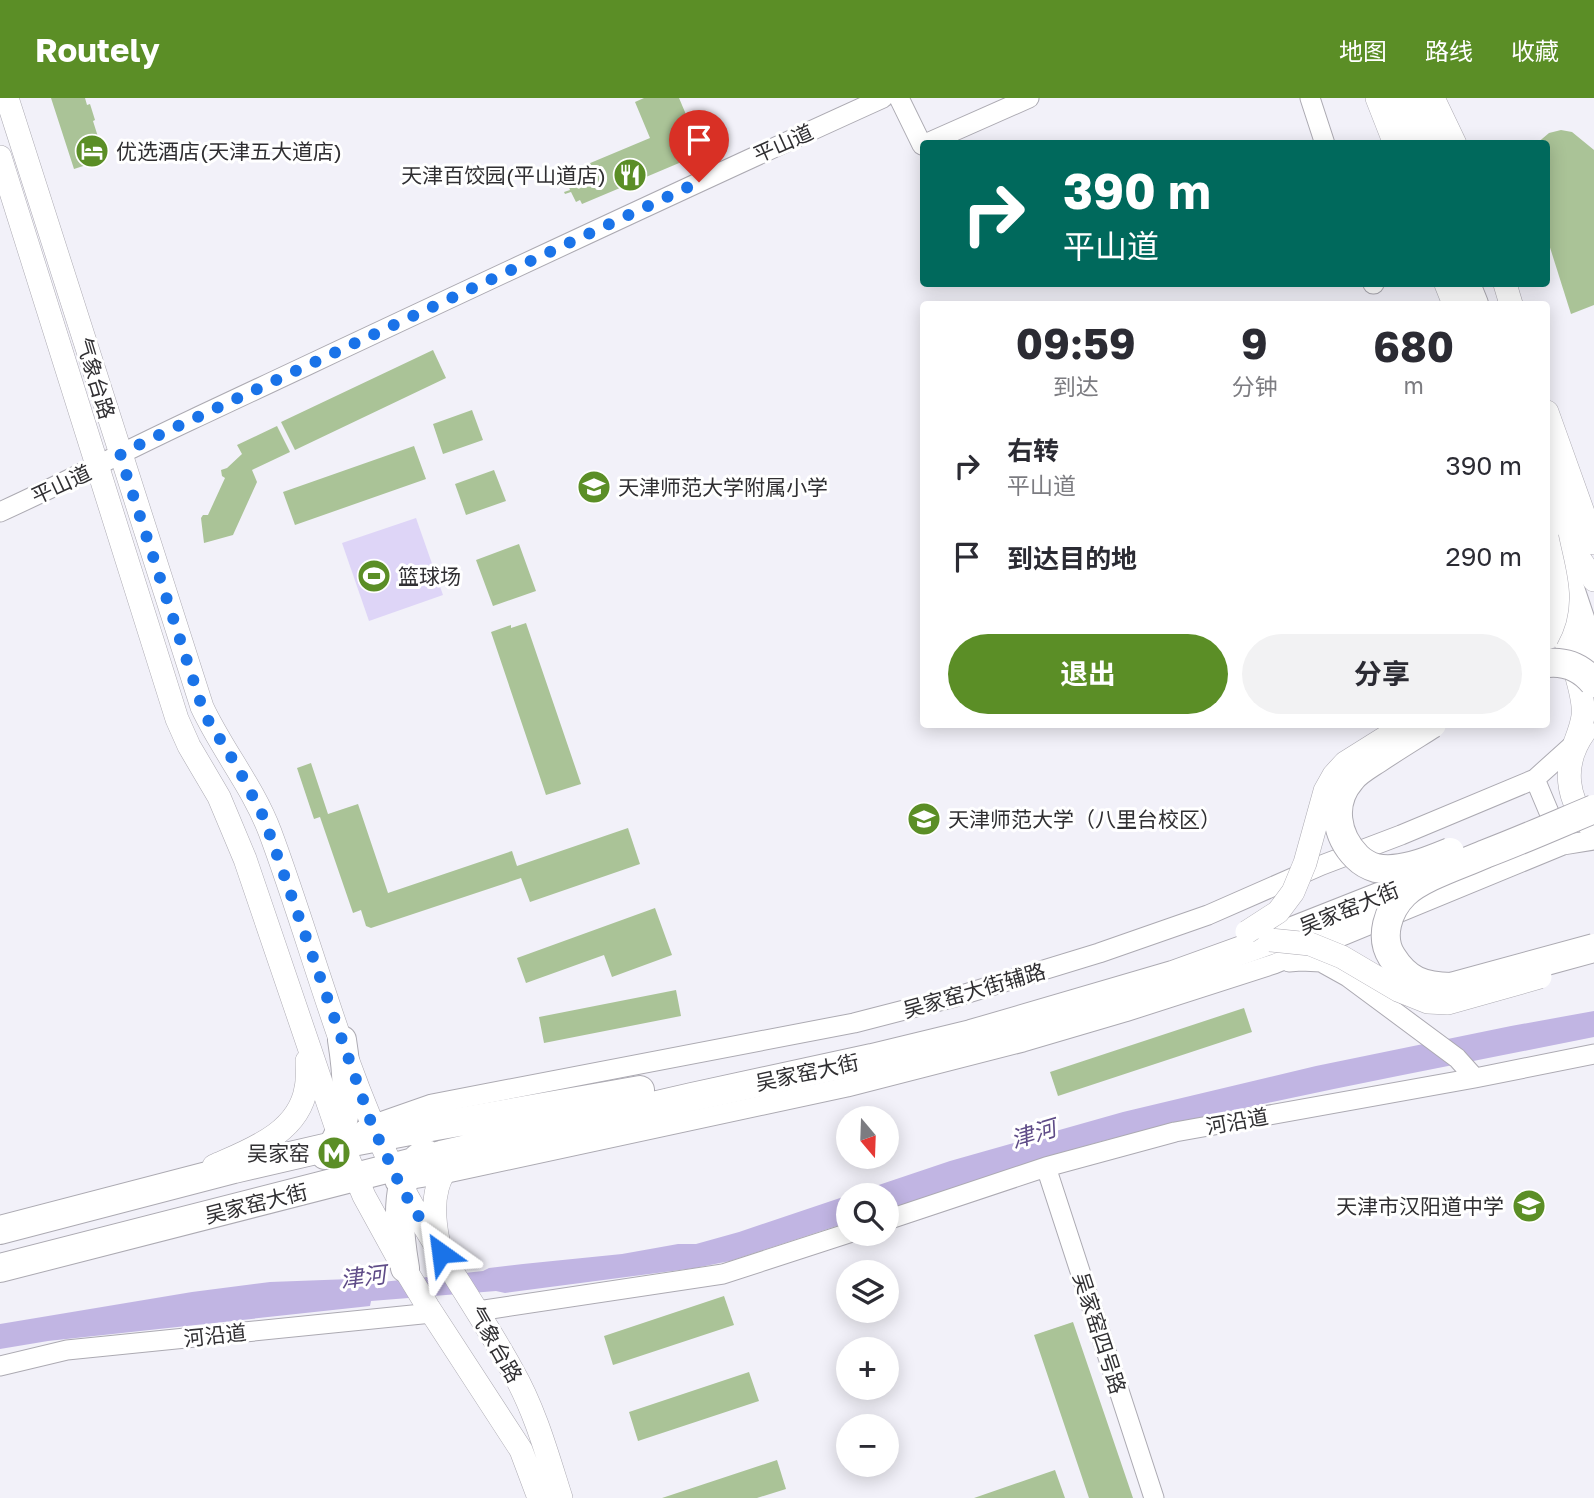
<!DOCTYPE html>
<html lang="zh">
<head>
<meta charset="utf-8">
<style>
	:root { --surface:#fff; --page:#f2f2f3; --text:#2b2b33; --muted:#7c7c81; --accent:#5b8e26 }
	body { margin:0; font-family:"Golos Text","Noto Sans SC",sans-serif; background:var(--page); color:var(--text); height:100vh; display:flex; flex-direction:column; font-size:26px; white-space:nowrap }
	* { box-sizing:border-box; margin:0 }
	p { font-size:23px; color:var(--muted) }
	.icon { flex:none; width:38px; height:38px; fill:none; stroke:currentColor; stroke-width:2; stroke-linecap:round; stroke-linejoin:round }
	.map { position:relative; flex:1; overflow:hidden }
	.side { position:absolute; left:920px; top:203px; width:630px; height:427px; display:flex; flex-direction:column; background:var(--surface); border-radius:7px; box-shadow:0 4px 18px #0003 }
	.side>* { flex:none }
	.hud { position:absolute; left:920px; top:42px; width:630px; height:147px; border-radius:7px; box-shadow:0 4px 18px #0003; background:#00695c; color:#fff; overflow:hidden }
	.needle { width:46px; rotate:161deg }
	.fabs { position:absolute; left:836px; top:1008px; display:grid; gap:14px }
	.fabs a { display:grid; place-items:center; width:63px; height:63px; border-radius:50%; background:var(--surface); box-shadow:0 4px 18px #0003; font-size:35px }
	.pin { position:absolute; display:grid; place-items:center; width:60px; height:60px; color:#fff; margin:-72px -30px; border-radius:50% 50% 50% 0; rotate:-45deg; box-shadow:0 0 7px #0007 }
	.pin .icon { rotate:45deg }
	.me { position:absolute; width:77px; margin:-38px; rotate:329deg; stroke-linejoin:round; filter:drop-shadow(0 0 5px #0008) }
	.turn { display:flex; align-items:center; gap:24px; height:147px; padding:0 28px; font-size:32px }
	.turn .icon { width:91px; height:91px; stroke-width:2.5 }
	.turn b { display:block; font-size:49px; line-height:60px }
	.eta { display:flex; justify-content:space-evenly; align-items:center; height:119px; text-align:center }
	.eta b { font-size:42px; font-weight:700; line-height:49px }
	.action { display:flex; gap:14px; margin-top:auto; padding:14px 28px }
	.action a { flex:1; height:80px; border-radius:42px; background:var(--accent); color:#fff; font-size:28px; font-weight:700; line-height:80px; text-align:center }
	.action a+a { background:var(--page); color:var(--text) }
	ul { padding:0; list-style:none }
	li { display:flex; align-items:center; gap:21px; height:91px; padding:0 28px }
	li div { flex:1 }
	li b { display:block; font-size:26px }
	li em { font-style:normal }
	header { display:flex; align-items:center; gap:42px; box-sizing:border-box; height:98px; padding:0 35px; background:var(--accent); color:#fff }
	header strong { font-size:33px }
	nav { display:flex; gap:38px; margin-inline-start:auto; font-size:24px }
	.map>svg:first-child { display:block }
</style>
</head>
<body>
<header>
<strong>Routely</strong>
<nav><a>地图</a><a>路线</a><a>收藏</a></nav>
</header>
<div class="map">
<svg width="1594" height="1400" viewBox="0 0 1594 1400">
	<rect width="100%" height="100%" fill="#f2f1f9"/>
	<!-- green -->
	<path fill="#ded5f7" d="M416,420L443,497L369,523L342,445Z"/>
	<!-- water -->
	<path fill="#c1b5e3" d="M1594,913V939C1439,970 1284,999 1131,1036C1048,1056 968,1085 887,1112V1097H849V1124L730,1163L695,1170L505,1195L496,1193L371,1203L370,1208L48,1243L0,1251V1226L192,1194L270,1184L351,1181L373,1185L483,1173L489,1170L523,1166L622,1156L678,1146H696L739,1134L950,1063L1123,1014L1316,968L1511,928Z"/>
	<!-- building -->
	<path fill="#aac397" d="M51,0H85L87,7L90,6L95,22L93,23L99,42L102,41L105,51L102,52L105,61L74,71Z
		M644,0H679L699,47L695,56L691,60L582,106L580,102L576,104L571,94L565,96L564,94L570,92L564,76L650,40L635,4Z
		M1561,32L1572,34L1594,52V207L1571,216L1547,140V46H1536L1549,35Z
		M433,252L446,280L295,352L281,324Z
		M472,312L483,342L443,356L433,326Z
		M277,328L290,354L252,372L257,384L233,437L204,445L201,420L203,417H208L225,380L222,378L221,372L227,370L242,356L237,347Z
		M414,348L426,381L295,427L283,394Z
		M494,372L506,403L466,417L455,386Z
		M519,446L536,493L493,508L476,462Z
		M526,525L581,686L546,697L491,534L511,527V530Z
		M311,665L328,716L358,706L388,795L512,753L517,768L628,730L640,766L530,804L521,780L371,830L366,828L361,812L353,815L320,719L314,721L297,670Z
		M655,810L672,857L612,879L604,857L526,885L517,860Z
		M676,892L681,918L544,945L539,919Z
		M1244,910L1252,934L1058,998L1050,974Z
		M724,1198L734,1227L613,1267L604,1238Z
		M1073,1224L1133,1400H1089L1034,1237Z
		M749,1274L759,1303L638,1343L629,1314Z
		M777,1362L786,1391L757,1400H662Z
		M1055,1372L1065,1400H974Z"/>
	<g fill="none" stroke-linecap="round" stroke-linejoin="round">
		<defs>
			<path id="minor" d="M899,0L922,47L924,46
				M1310,0L1325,46
				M925,46L1029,0
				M1373,186H1374
				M0,414C64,385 127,352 191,322C421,214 651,105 883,0
				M1535,681L1559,738
				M1289,864L1301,863L1321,864L1348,879L1457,960L1475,980
				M362,1033L372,1027L432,1006L854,925L955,899L1099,855L1208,817L1322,767L1401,737L1535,681L1575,645
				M1046,1069L1154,1400
				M395,1084L443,1076L847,989L1023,944L1125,914L1274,866L1563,747L1594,742
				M887,1122L1046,1069L1175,1034L1475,980L1594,956
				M478,1213L723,1176L849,1135
				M0,1268L67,1252L432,1215"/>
			<path id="major" d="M7,0L202,609C222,652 253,689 270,734C311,844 340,961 391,1067C425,1138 474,1203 512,1272C535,1312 547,1356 561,1400
				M1377,0L1395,46
				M1433,0L1455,46
				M0,59L177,621L189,648L219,699L245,761L342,1046L364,1098L397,1158L428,1209L521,1352L539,1400
				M1446,186L1454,206
				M1505,186L1511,206
				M1547,314L1594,445
				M1579,460L1594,482
				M1552,506C1561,532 1586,594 1583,618C1582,627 1578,637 1575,645
				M1585,633C1561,666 1565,703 1594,732
				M214,1068C250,1052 299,1035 306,990C308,982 307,972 307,963
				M438,1142C431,1107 432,1067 472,1053"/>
			<path id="highway" d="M1397,0L1415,46
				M1420,0L1435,46
				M1466,186L1474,206
				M1547,370L1573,443
				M1547,422L1594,562
				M325,1057C353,1027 348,980 342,942
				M0,1132L234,1071L342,1046L436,1028L640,992
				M0,1170L441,1057L692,999L872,960L971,936L1173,877L1270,842L1422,782
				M405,1170C400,1141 394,1091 412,1066C415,1062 420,1058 425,1055"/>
		</defs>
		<!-- minor casing -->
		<use href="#minor" stroke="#acaab2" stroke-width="21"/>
		<!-- major casing -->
		<use href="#major" stroke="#acaab2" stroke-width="24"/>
		<!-- highway casing -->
		<use href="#highway" stroke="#acaab2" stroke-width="30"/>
		<!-- minor -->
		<use href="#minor" stroke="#fff" stroke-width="19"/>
		<!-- major -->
		<use href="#major" stroke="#fff" stroke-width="23"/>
		<!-- highway -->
		<use href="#highway" stroke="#fff" stroke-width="28"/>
		<defs>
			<path id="major-bridge" d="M1547,439C1554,475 1567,505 1547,540
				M1247,834L1278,814L1293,794L1305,765L1325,693L1334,677L1345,665L1404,628
				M1270,842L1310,846L1342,859L1398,892L1428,904L1448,905L1540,879"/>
			<path id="highway-bridge" d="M1547,565C1566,563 1582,570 1594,585
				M1432,626C1413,638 1395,649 1377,661C1368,667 1357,673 1351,681C1330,705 1336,738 1357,759C1362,764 1369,768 1376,770C1400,775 1428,763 1450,754
				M1594,711C1558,726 1522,742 1485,756C1463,766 1421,779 1404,796C1388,812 1379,839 1392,859C1407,883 1423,888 1451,889L1594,850"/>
		</defs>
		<!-- major-bridge casing -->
		<use href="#major-bridge" stroke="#acaab2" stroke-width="24" stroke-linecap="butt"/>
		<!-- highway-bridge casing -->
		<use href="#highway-bridge" stroke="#acaab2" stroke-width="30" stroke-linecap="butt"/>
		<!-- major-bridge -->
		<use href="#major-bridge" stroke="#fff" stroke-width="23"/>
		<!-- highway-bridge -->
		<use href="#highway-bridge" stroke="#fff" stroke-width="28"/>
	</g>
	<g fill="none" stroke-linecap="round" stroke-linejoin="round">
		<!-- route -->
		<path stroke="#1a73e8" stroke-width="12" stroke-dasharray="0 21.6" d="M441,1155L402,1091L372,1027L264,720L238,670L208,622L202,609L120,357L144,344L699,84"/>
	</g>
	<!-- icons -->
	<defs>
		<symbol id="hotel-disc" viewBox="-11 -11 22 22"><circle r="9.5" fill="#5b8e26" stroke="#fff"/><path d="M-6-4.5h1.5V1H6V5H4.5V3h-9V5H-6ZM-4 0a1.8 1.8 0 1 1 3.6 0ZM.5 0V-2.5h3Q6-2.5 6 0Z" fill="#fff"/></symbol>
		<symbol id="restaurant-disc" viewBox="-11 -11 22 22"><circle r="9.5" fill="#5b8e26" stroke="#fff"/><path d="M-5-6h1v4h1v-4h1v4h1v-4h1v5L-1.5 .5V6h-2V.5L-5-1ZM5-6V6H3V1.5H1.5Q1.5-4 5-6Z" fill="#fff"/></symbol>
		<symbol id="school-disc" viewBox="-11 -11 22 22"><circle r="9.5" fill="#5b8e26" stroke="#fff"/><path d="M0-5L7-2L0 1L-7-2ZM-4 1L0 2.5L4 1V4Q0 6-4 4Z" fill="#fff"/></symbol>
		<symbol id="stadium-disc" viewBox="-11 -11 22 22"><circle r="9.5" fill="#5b8e26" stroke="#fff"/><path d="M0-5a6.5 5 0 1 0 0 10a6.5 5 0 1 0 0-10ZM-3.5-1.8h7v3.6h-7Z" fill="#fff"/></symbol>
		<symbol id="university-disc" viewBox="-11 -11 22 22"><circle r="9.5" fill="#5b8e26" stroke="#fff"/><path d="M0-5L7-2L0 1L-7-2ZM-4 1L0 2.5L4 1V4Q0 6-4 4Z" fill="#fff"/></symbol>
		<symbol id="metro-disc" viewBox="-11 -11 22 22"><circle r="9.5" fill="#5b8e26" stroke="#fff"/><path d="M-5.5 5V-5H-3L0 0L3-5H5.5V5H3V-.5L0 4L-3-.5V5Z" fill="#fff"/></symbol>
	</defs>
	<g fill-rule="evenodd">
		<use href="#hotel-disc" x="73" y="34" width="38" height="38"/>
		<use href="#restaurant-disc" x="611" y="58" width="38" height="38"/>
		<use href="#school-disc" x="575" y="370" width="38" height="38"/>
		<use href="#stadium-disc" x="355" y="459" width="38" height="38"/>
		<use href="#university-disc" x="905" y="702" width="38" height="38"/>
		<use href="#metro-disc" x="315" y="1036" width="38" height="38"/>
		<use href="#school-disc" x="1510" y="1089" width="38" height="38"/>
	</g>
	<g text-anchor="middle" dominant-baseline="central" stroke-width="6" stroke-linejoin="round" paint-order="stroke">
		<!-- street labels -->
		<g font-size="21" fill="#302f32" stroke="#fff">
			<text transform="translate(783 45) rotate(-24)">平山道</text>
			<text transform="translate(96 280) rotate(73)">气象台路</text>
			<text transform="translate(61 386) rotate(-25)">平山道</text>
			<text transform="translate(1349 810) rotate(-22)">吴家窑大街</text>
			<text transform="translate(974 892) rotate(-16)">吴家窑大街辅路</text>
			<text transform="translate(807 974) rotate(-12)">吴家窑大街</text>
			<text transform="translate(1237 1023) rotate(-10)">河沿道</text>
			<text transform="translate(256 1105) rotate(-14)">吴家窑大街</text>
			<text transform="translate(1100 1235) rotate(72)">吴家窑四号路</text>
			<text transform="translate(215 1237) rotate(-6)">河沿道</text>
			<text transform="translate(496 1246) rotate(60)">气象台路</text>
		</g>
		<!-- poi labels -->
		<g font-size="21" fill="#302f32" stroke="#fff" text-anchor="start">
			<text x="116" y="53">优选酒店(天津五大道店)</text>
			<text x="606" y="77" text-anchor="end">天津百饺园(平山道店)</text>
			<text x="618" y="389">天津师范大学附属小学</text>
			<text x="398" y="478">篮球场</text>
			<text x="948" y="721">天津师范大学（八里台校区）</text>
			<text x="310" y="1055" text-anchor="end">吴家窑</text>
			<text x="1504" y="1108" text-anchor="end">天津市汉阳道中学</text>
		</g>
		<!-- water labels -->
		<g font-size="23" font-style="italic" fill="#5e4b87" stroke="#fff">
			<text transform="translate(1033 1035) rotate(-17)">津河</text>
			<text transform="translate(363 1178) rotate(-7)">津河</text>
		</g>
	</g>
</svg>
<div class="fabs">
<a><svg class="needle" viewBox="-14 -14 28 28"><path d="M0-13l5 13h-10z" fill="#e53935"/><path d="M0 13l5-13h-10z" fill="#7c7c81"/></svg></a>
<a><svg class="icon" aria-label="search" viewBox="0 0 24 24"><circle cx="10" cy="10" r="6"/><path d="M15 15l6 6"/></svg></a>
<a><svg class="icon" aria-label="layers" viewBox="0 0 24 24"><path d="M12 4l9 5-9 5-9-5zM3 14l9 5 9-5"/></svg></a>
<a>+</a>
<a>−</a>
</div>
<div class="pin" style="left:699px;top:84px;background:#d93025"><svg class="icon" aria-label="arrive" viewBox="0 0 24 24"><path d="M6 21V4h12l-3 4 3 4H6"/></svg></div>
<svg class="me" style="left:441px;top:1155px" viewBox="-20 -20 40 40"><path d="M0-17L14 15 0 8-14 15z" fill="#1a73e8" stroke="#fff" stroke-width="4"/></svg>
<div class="hud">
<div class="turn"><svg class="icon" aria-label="right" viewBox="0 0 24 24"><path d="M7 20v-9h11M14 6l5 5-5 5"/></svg><div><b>390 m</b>平山道</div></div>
</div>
<section class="side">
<div class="eta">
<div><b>09:59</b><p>到达</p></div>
<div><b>9</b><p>分钟</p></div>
<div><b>680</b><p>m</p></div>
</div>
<ul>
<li><svg class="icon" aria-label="right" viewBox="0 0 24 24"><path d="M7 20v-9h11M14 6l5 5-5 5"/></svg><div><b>右转</b><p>平山道</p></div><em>390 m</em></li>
<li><svg class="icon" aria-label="arrive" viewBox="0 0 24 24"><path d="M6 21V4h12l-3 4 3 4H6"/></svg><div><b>到达目的地</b></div><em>290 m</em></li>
</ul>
<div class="action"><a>退出</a><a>分享</a></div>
</section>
</div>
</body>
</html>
